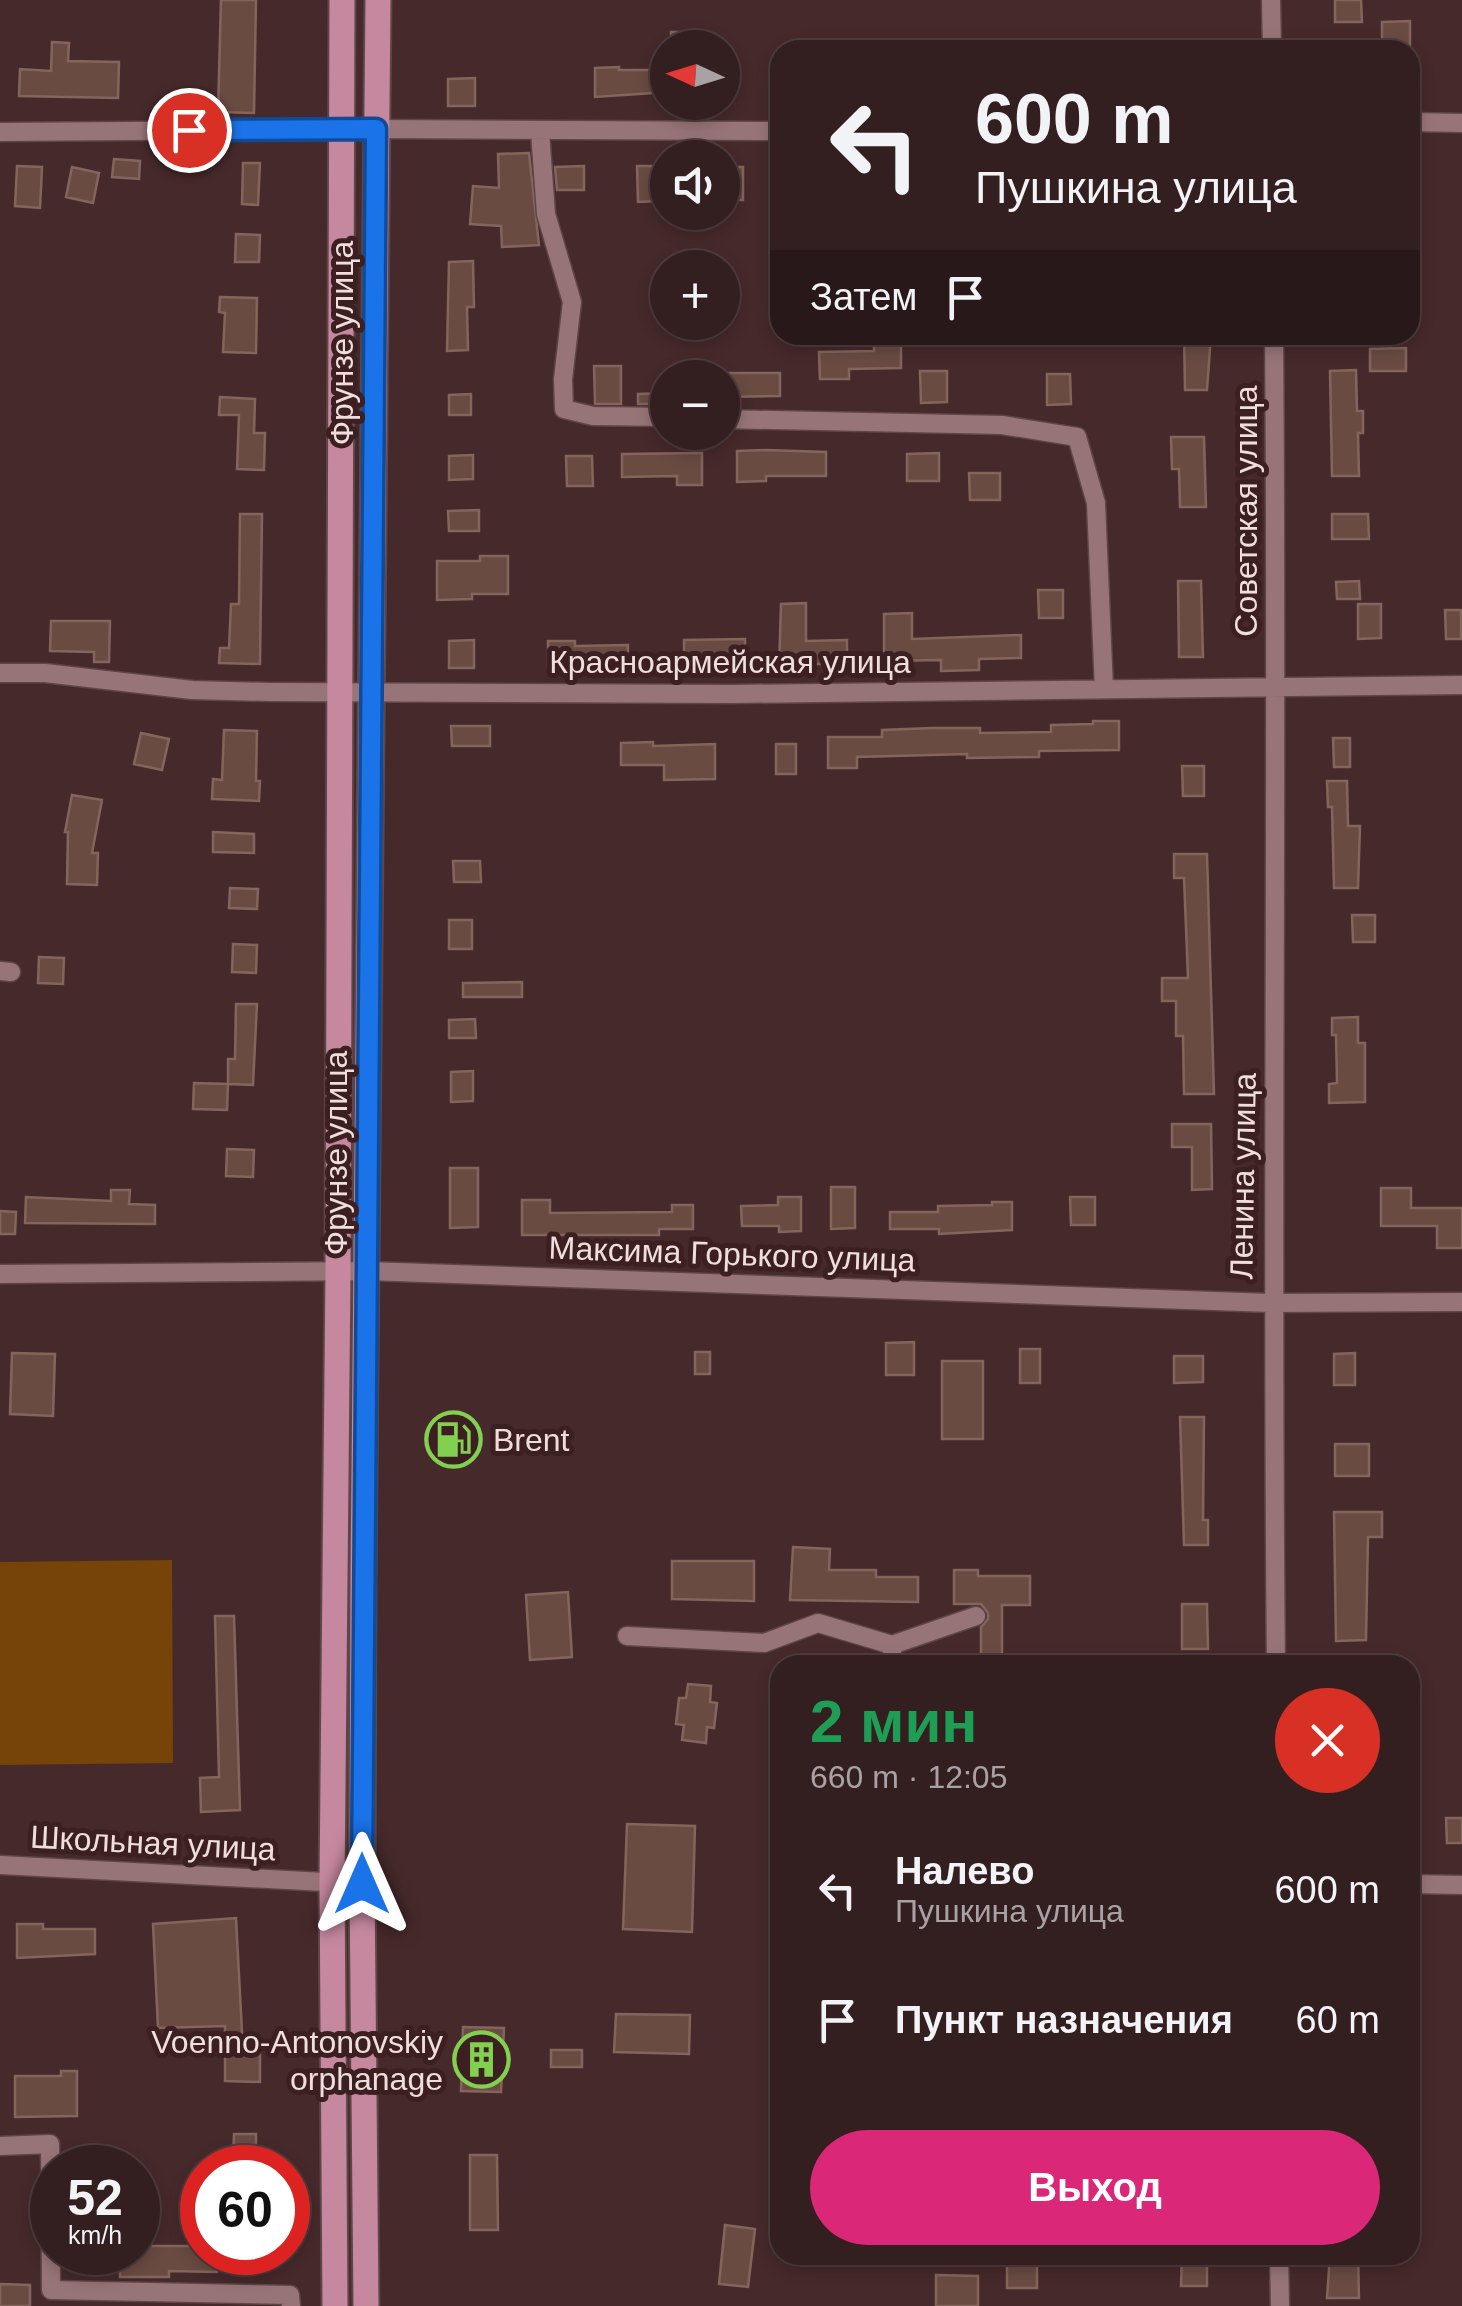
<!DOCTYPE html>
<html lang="ru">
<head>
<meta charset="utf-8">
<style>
	:root { --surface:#341f20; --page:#3f2c2d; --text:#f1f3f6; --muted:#a9a2a5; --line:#4e3d3e; --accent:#db2777 }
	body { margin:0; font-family:Arial,sans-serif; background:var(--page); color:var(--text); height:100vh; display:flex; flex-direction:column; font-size:38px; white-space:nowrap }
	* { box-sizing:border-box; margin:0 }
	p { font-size:32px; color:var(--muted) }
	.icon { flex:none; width:55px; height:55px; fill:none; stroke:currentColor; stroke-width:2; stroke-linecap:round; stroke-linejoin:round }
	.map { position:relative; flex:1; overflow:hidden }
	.sheet { position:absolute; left:770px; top:1655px; width:650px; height:610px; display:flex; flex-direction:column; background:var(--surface); border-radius:30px; box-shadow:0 5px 15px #0003,0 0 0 2px var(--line) }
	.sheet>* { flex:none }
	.top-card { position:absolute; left:770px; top:40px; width:650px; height:305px; border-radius:30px; box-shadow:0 5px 15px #0003,0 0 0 2px var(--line); background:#341f20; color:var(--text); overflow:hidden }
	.needle { width:65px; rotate:274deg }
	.controls { position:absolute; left:650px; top:30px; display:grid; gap:20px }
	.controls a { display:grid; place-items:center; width:90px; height:90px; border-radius:50%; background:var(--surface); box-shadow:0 5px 15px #0003,0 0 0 2px var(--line); font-size:50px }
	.speed { position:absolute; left:30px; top:2145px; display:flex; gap:20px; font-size:50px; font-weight:700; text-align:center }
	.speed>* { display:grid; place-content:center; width:130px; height:130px; border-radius:50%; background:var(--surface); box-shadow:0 5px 15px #0003,0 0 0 2px var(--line); line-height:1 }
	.speed small { font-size:25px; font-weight:400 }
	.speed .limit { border:15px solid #d22; background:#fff; color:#111 }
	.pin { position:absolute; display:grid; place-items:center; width:85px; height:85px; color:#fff; margin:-42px; border:5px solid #fff; border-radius:50%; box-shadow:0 2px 10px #0007 }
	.me { position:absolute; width:110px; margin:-55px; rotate:0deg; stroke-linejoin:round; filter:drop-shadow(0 0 8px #0008) }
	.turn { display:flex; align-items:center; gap:35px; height:210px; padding:0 40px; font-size:45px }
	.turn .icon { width:130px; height:130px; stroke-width:2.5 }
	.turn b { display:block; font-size:70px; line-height:85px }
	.then { display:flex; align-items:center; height:95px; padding:0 40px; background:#0003; gap:20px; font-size:38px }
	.round { display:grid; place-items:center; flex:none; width:105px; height:105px; border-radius:52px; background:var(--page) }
	.head { display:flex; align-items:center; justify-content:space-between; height:170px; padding:0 40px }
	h1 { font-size:60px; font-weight:600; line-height:75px; color:#1e9e55 }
	.cta { display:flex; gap:20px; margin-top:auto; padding:20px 40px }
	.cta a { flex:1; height:115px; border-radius:60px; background:var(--accent); color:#fff; font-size:40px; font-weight:600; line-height:115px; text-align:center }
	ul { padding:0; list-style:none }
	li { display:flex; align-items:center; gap:30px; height:130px; padding:0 40px }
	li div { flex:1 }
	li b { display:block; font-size:38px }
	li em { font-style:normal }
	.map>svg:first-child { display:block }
</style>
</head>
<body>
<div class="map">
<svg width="1462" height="2306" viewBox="0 0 1462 2306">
	<rect width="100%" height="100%" fill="#46292b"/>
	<!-- green -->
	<path fill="#764409" d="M172,1560L173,1763L0,1765V1562Z"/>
	<!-- building -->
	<path fill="#694b42" stroke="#84655b" stroke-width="2.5" d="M221,0H256L254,113L218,112Z
		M1335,0H1361L1362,22H1335Z
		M1410,21V48H1382V22Z
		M671,32H692V48H671Z
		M52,42L69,43L68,61L119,62L118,98L19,96L20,69L51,71Z
		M619,67V70H653V93L595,97V68Z
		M475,78V106H448V79Z
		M529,153L539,245L502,247L501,226L470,224L473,186L499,188L498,154Z
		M114,159L140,161L139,179L112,177Z
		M243,163H260L258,205L242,204Z
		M17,166L42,167L40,208L15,206Z
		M584,166V190H557L555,167Z
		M637,166H660V201L638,202Z
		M72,167L99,173L93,203L66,197Z
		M722,167H743V200H722Z
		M236,234L260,235L259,262H235Z
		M473,261L474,307H467L468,350L447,351L449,262Z
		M220,297L257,298L256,353L223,352L225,313L219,312Z
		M1184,335H1211L1207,390H1185Z
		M874,346H901V368L849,369V379H820L819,352L874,351Z
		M1406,348V371H1370V349Z
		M594,366H621V404H595Z
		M1356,370L1357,411H1363V433H1358L1359,476H1332L1330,371Z
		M920,371H947V402L921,403Z
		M722,373H780V396L722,397Z
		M1047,374H1070L1071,404L1047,405Z
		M668,393V404H638V394Z
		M471,394V415H449V395Z
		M220,397L255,399L254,433H265L264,470L237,469L239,415H219Z
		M1171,437H1204L1206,507H1180L1179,469H1172Z
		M766,450L826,452V476H766V481L737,482V451Z
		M702,453V485H677V476L622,477V454Z
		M939,453V481H907V454Z
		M473,455V479L449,480V456Z
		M566,456H592L593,486H567Z
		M969,473H1000V500H970Z
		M479,510V531H449L448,511Z
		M240,514H262L260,664L219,663L220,648H229L231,604H239Z
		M1332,514H1368L1369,539H1332Z
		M480,556H508V594H472V599L437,600V561H480Z
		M1178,581H1201L1203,657H1179Z
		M1359,581L1360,599H1337L1336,582Z
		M1038,590H1063V618H1039Z
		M806,603V641L847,640V664H800V668H779L781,604Z
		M1358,604H1381V638L1358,639Z
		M1445,610H1461V639H1446Z
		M912,613V639L1021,635V658L979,659V670L941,671V660L884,661V614Z
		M51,621H110L109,662H94V652L50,651Z
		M745,639V667H684V640Z
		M474,640V668H449V641Z
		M548,641H575V646L628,645V669L548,666Z
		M1093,721H1119V750L1039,751V757L967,758V754L857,757V768H828V737H882V730L932,728H980V733L1051,732V725L1093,724Z
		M451,726H490V746H452Z
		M224,730L257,731L256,781H260L259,801L212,799L213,779L222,780Z
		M141,733L169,739L162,770L134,764Z
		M1333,738H1350V767H1334Z
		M653,742V746L715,744V779L664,780V765H621V743Z
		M776,744H796V774H776Z
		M1182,766H1204V796H1183Z
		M1327,781H1347L1348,826H1360L1358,888H1334L1332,807H1328Z
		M72,795L102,800L92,853H98L97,885L67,884L68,832H65Z
		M213,832L254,834V853L213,852Z
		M1174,854H1207L1214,1094H1184L1183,1036H1176V1001H1162V978H1188L1184,878H1174Z
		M453,861H480L481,882H454Z
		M230,888L258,889L257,909L229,908Z
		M1352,915H1375V942H1353Z
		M449,920H472V949H449Z
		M233,944L257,945L256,973L232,972Z
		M39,957L64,958L63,984L38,983Z
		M522,982V997H463V983Z
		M236,1004H257L253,1085L228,1084V1059H235Z
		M1358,1017V1043H1365V1102L1329,1103V1084L1337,1083L1336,1035H1332V1018Z
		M475,1019L476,1038H449V1020Z
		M473,1071V1101L451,1102V1072Z
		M194,1083L228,1084L227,1110L193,1109Z
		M1172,1124H1211L1212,1189L1192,1190V1147H1172Z
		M227,1149L254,1150L253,1177L226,1176Z
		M450,1168H478V1227L450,1228Z
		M831,1187H855V1228L831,1229Z
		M1381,1188H1411V1208H1462V1248H1437V1226H1381Z
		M111,1190H130L129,1204L155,1205V1224L25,1223L26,1197L111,1201Z
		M778,1197H801V1231L779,1232V1226H742L741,1206L778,1205Z
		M1070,1197H1095V1225H1071Z
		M522,1200H550V1213L672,1212V1205H693V1229H659V1235H522Z
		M992,1202H1012V1230L939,1234V1229H890V1212H938V1206L992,1205Z
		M0,1211L16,1212L15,1234H0Z
		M914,1342V1375H886V1343Z
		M1020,1349H1040V1383H1020Z
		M695,1352H710V1374H695Z
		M12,1353L55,1354L53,1416L10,1414Z
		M1355,1353V1385H1334V1354Z
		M1174,1356H1203V1382L1174,1383Z
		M942,1361H983V1439H942Z
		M1180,1417H1204L1203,1520H1208V1545H1184Z
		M1335,1444H1369V1476H1335Z
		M1334,1512H1382V1537H1368L1366,1640L1336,1641Z
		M793,1547L830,1549L829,1570H876V1577H918V1602L790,1600Z
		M672,1561H754V1601L672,1599Z
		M954,1570H978V1576H1030V1605H1002V1665H981V1627L988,1619V1613L981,1604H954Z
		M568,1592L572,1657L530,1660L526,1595Z
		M1182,1604H1207L1208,1649H1182Z
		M215,1616H234L240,1810L201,1812L200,1778L219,1777Z
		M688,1684L711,1686L710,1702L717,1703L714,1728L707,1727L706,1743L682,1740L684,1725L676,1724L679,1698H686Z
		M1446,1818H1462V1843H1447Z
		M627,1824L695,1826L692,1932L623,1929Z
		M236,1918L243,2051H260V2082L225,2081V2026L158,2028L153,1924Z
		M17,1924H43V1929H95V1954L17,1958Z
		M616,2014L690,2015L689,2054L614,2052Z
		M463,2027L504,2028L501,2092L461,2091Z
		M551,2050H582V2067H551Z
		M61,2071H77V2116L15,2117V2076H61Z
		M234,2134H256V2161H233Z
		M470,2155H497L498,2230H470Z
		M725,2225L755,2229L748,2287L719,2284Z
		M138,2246H202V2252H217V2272L169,2271V2277H120V2252H138Z
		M1007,2255H1037V2288H1007Z
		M1182,2255H1207V2286H1181Z
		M1330,2255H1358L1359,2298H1327Z
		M936,2275L978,2276V2306H936Z
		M0,2284L30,2285V2306H0Z"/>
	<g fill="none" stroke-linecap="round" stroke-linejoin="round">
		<defs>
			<path id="minor" d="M1271,0L1272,50
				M1410,122L1462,123
				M0,132L376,129L780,131
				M540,132L546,214L572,302L563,379L564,409L593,416L668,417
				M1274,335C1278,778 1271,1222 1276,1665
				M722,419L1002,425L1077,437L1096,503L1104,689
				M0,673H45L192,690L269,692L732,694L1462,685
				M0,971L11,972
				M0,1274L368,1271L1271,1303L1462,1302
				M627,1636L764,1643L818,1623L892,1645
				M892,1665V1645L976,1616
				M0,1865L362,1884
				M1410,1884L1462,1885
				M0,2146L50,2144L51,2290L290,2295L291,2306
				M1279,2255L1280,2306"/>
			<path id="primary" d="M335,2306L332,1883L338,1271L342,0
				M366,2306L362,1884L363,1578L378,0"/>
		</defs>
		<!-- minor casing -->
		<use href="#minor" stroke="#5e4648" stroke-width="21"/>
		<!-- primary casing -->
		<use href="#primary" stroke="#5e4648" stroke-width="29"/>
		<!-- minor -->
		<use href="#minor" stroke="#977477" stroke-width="18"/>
		<!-- primary -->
		<use href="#primary" stroke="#c5889f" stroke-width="25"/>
	</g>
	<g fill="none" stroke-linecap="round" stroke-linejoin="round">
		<defs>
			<path id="route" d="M189,130L376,129L362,1884"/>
		</defs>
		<!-- route casing -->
		<use href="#route" stroke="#114b97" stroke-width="25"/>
		<!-- route -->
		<use href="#route" stroke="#1a73e8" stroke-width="18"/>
	</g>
	<!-- icons -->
	<defs>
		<symbol id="fuel-ring" viewBox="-11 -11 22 22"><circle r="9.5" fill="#3b1f21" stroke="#82d04f" stroke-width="1.5"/><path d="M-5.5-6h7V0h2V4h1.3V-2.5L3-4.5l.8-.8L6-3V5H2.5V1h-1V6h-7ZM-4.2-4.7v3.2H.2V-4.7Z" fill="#82d04f"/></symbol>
		<symbol id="building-ring" viewBox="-11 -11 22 22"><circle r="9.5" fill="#3b1f21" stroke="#82d04f" stroke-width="1.5"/><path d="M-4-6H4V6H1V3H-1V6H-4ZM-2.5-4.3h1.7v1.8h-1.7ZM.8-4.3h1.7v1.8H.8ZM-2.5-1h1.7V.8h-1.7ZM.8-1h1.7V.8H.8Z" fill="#82d04f"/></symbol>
	</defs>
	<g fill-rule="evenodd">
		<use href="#fuel-ring" x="422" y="1408" width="63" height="63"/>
		<use href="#building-ring" x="450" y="2028" width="63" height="63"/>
	</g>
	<g text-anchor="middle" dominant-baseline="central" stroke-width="10" stroke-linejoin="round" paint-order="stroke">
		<!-- street labels -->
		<g font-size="32" fill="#f0dddd" stroke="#3b1f21">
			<text transform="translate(342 343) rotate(-90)">Фрунзе улица</text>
			<text transform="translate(1246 511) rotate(-90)">Советская улица</text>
			<text x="730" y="662">Красноармейская улица</text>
			<text transform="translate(336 1153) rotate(-90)">Фрунзе улица</text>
			<text transform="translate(1243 1176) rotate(-89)">Ленина улица</text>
			<text transform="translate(732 1254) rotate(2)">Максима Горького улица</text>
			<text transform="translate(153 1843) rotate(3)">Школьная улица</text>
		</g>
		<!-- poi labels -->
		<g font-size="32" fill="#f0dddd" stroke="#3b1f21" text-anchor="start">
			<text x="493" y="1440">Brent</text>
			<text x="443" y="2042" text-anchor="end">Voenno-Antonovskiy<tspan x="443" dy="37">orphanage</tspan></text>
		</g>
	</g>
</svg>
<div class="controls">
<a><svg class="needle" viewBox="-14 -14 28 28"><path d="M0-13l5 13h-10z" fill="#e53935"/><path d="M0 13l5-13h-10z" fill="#a9a2a5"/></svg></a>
<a><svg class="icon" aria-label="sound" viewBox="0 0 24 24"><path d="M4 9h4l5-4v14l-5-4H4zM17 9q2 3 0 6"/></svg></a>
<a>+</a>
<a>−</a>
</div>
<div class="speed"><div>52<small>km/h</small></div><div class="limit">60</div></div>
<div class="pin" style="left:189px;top:130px;background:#d93025"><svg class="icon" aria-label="arrive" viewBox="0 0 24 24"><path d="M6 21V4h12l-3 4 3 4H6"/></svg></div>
<svg class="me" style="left:362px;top:1884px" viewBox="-20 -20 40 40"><path d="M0-17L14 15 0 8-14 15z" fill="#1a73e8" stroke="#fff" stroke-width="4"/></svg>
<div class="top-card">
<div class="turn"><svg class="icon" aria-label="left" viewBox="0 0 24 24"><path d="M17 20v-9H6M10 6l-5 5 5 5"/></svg><div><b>600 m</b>Пушкина улица</div></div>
<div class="then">Затем<svg class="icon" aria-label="arrive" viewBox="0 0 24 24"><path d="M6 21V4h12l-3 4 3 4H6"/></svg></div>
</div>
<section class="sheet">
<div class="head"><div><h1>2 мин</h1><p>660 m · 12:05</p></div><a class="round" style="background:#d93025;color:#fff"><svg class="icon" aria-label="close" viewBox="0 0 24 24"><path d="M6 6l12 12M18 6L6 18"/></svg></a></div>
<ul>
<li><svg class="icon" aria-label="left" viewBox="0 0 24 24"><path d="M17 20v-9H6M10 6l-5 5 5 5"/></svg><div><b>Налево</b><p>Пушкина улица</p></div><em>600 m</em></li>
<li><svg class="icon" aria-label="arrive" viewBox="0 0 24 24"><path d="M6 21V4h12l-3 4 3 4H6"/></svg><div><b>Пункт назначения</b></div><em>60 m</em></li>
</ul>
<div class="cta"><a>Выход</a></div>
</section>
</div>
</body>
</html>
